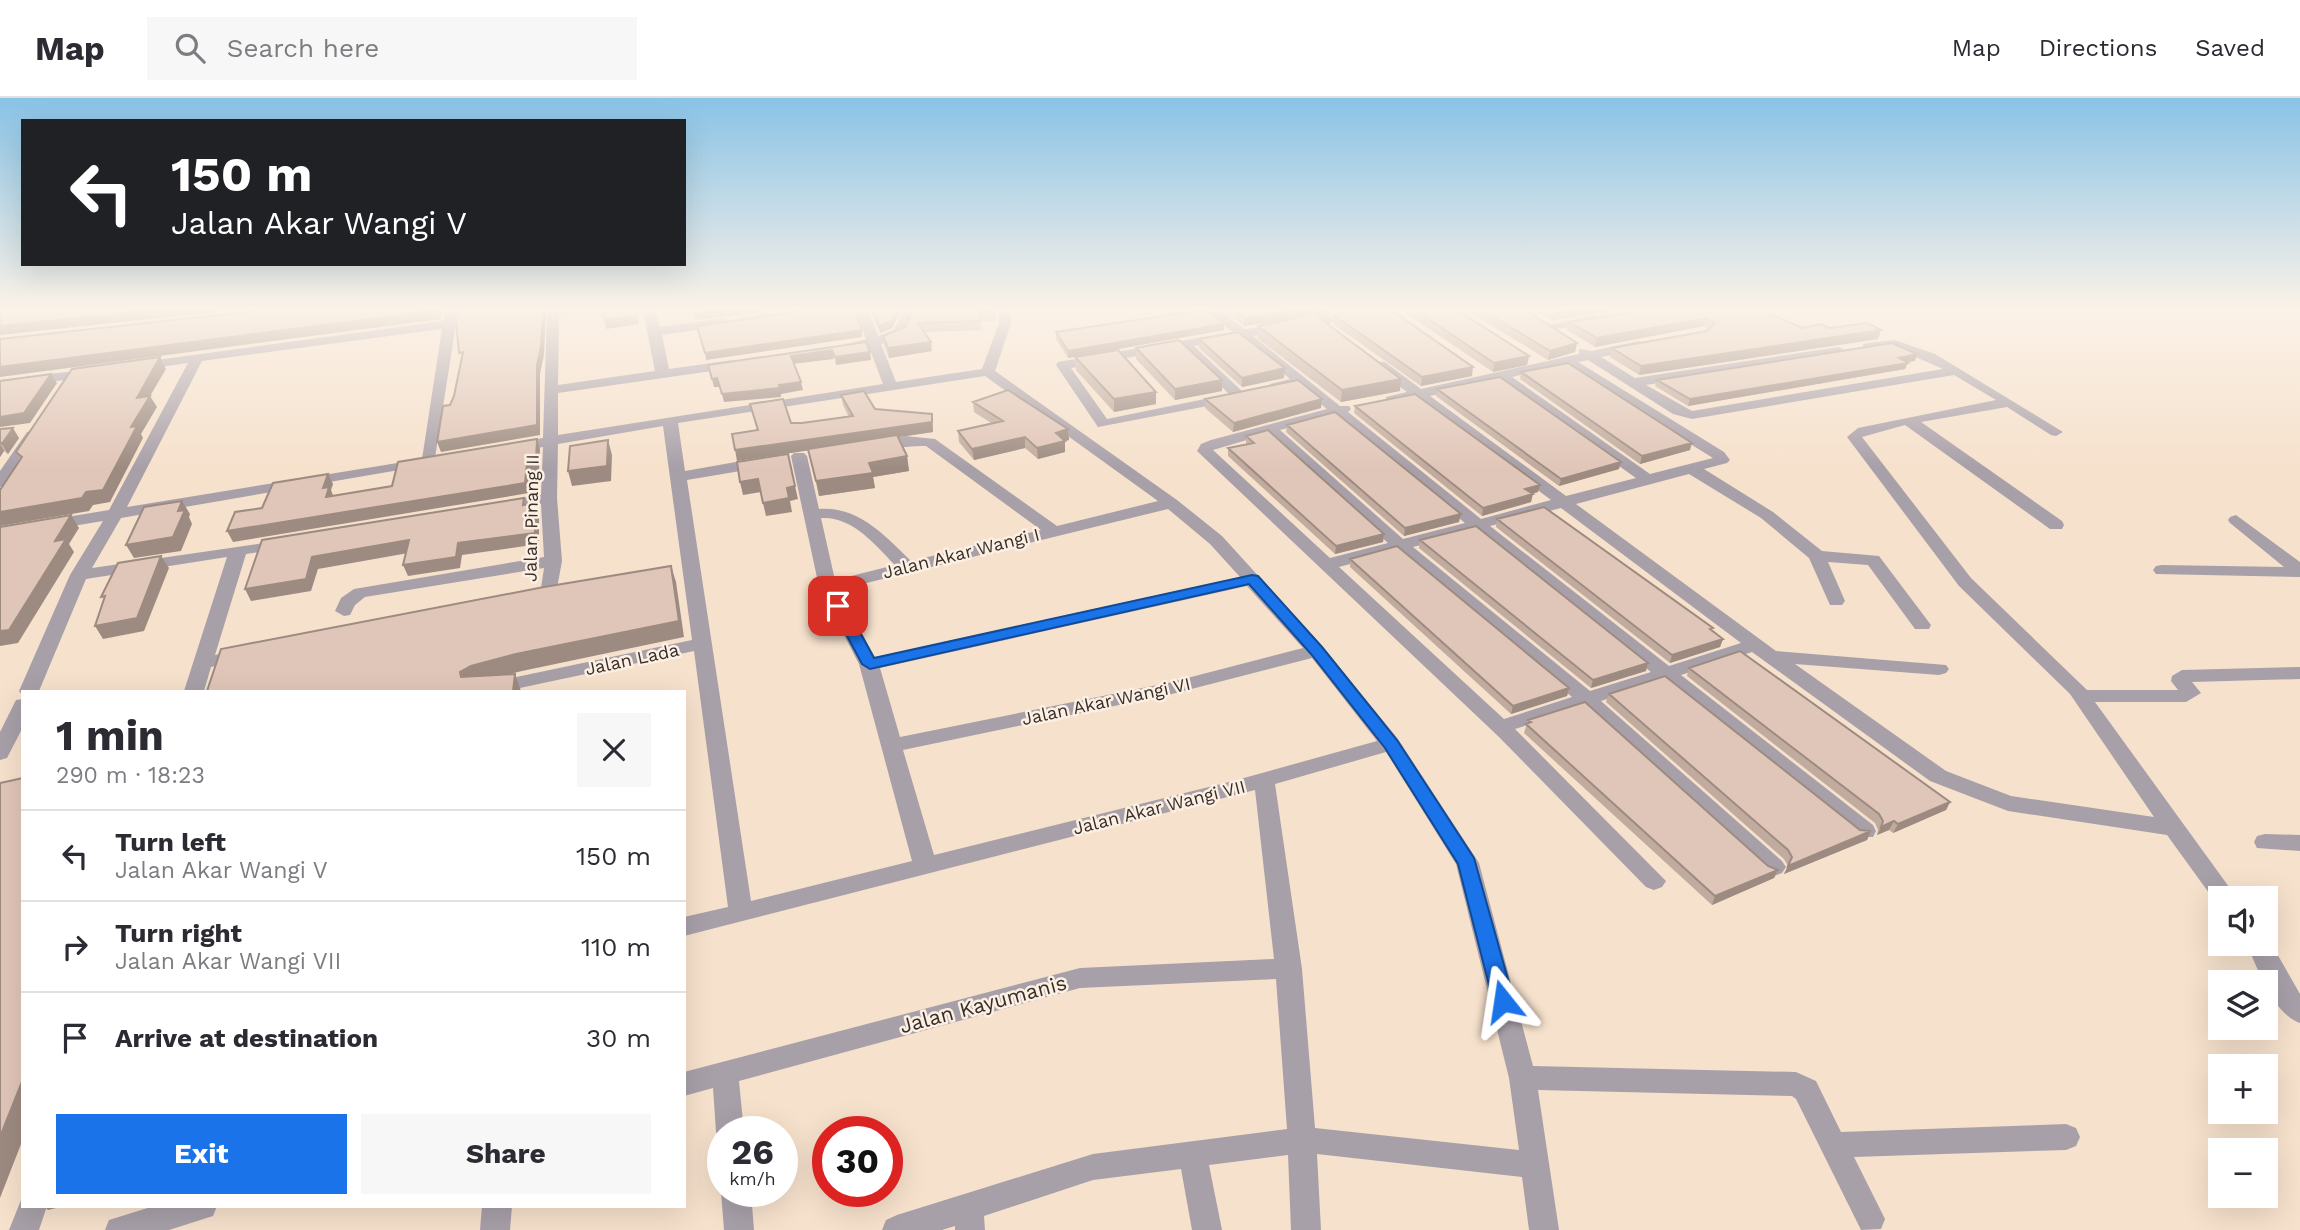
<!DOCTYPE html>
<html lang="en">
<head>
<meta charset="utf-8">
<style>
	:root { --surface:#fff; --page:#f7f7f7; --text:#2b2b33; --muted:#7c7c81; --line:#e1e1e2; --accent:#1a73e8 }
	body { margin:0; font-family:"Work Sans",sans-serif; background:var(--page); color:var(--text); height:100vh; display:flex; flex-direction:column; font-size:26px; white-space:nowrap }
	* { box-sizing:border-box; margin:0 }
	p { font-size:23px; color:var(--muted) }
	.icon { flex:none; width:38px; height:38px; fill:none; stroke:currentColor; stroke-width:2; stroke-linecap:round; stroke-linejoin:round }
	.map { position:relative; flex:1; overflow:hidden }
	.drawer { position:absolute; left:21px; top:592px; width:665px; height:518px; display:flex; flex-direction:column; background:var(--surface); border-radius:0px; box-shadow:0 7px 28px #0002 }
	.drawer>* { flex:none }
	.hud { position:absolute; left:21px; top:21px; width:665px; height:147px; border-radius:0px; box-shadow:0 7px 28px #0002; background:#202124; color:#fff; overflow:hidden }
	.fabs { position:absolute; left:2208px; top:788px; display:grid; gap:14px }
	.fabs a { display:grid; place-items:center; width:70px; height:70px; border-radius:0px; background:var(--surface); box-shadow:0 7px 28px #0002; font-size:35px }
	.speed { position:absolute; left:707px; top:1018px; display:flex; gap:14px; font-size:35px; font-weight:700; text-align:center }
	.speed>* { display:grid; place-content:center; width:91px; height:91px; border-radius:50%; background:var(--surface); box-shadow:0 7px 28px #0002; line-height:1 }
	.speed small { font-size:18px; font-weight:400 }
	.speed .limit { border:10px solid #d22; background:#fff; color:#111 }
	.pin { position:absolute; display:grid; place-items:center; width:60px; height:60px; color:#fff; margin:-30px; border-radius:14px; box-shadow:0 4px 10px #0006 }
	.me { position:absolute; width:77px; margin:-38px; rotate:345deg; stroke-linejoin:round; filter:drop-shadow(0 0 5px #0008) }
	.turn { display:flex; align-items:center; gap:24px; height:147px; padding:0 35px; font-size:32px }
	.turn .icon { width:91px; height:91px; stroke-width:2.5 }
	.turn b { display:block; font-size:49px; line-height:60px }
	.round { display:grid; place-items:center; flex:none; width:74px; height:74px; border-radius:0px; background:var(--page) }
	.head { display:flex; align-items:center; justify-content:space-between; height:119px; padding:0 35px }
	h1 { font-size:42px; font-weight:700; line-height:52px }
	.primary-button { display:flex; gap:14px; margin-top:auto; padding:14px 35px }
	.primary-button a { flex:1; height:80px; border-radius:0px; background:var(--accent); color:#fff; font-size:28px; font-weight:700; line-height:80px; text-align:center }
	.primary-button a+a { background:var(--page); color:var(--text) }
	ul { padding:0; list-style:none }
	li { display:flex; align-items:center; gap:21px; height:91px; padding:0 35px; border-top:2px solid var(--line) }
	li div { flex:1 }
	li b { display:block; font-size:26px }
	li em { font-style:normal }
	header { display:flex; align-items:center; gap:42px; box-sizing:border-box; height:98px; padding:0 35px; background:var(--surface); border-bottom:2px solid var(--line) }
	header strong { font-size:33px }
	nav { display:flex; gap:38px; margin-inline-start:auto; font-size:24px }
	.search { width:490px; height:63px; background:var(--page); display:flex; align-items:center; gap:18px; box-sizing:border-box; padding:0 24px; border-radius:0px; color:var(--muted); font-size:26px }
	.map>svg:first-child { display:block }
</style>
</head>
<body>
<header>
<strong>Map</strong>
<div class="search"><svg class="icon" aria-label="search" viewBox="0 0 24 24"><circle cx="10" cy="10" r="6"/><path d="M15 15l6 6"/></svg>Search here</div>
<nav><a>Map</a><a>Directions</a><a>Saved</a></nav>
</header>
<div class="map">
<svg width="2300" height="1132" viewBox="0 0 2300 1132">
	<rect width="100%" height="100%" fill="#f6e1cc"/>
	<g fill="none" stroke-linecap="round" stroke-linejoin="round">
		<!-- minor -->
		<path fill="#a8a0a9" fill-rule="evenodd" d="M445,212H457L456,226L434,366L121,420L92,470L292,441L294,445L292,449L246,456L215,557L242,551L252,557L249,561L211,569L204,593H184L227,459L86,481L39,593H23L22,597L19,593L70,477L103,423L0,440V430L109,412L188,265L139,272L134,271V265L443,223ZM442,231L422,361L127,409L202,263Z
			M551,212H584L559,218L558,287L655,273L643,212H655L660,229L724,220L730,224L724,228L662,237L669,271L733,262L740,266L733,270L558,295V337L883,286L869,249L842,253L835,249L866,241L856,212H868L878,238L894,232L903,212H915L904,237L881,246L896,284L982,271L999,225V212H1011V225L995,273L1177,402L1222,438L1323,549L1398,641L1479,765L1533,968L1796,974L1816,983L1841,1034L2066,1026L2076,1030L2080,1039L2076,1048L2066,1052L1854,1059L1885,1121L1881,1131L1861,1132L1796,1001L1792,998L1538,992L1559,1132H1529L1522,1079L1317,1056L1321,1132H1291L1288,1057L1209,1067L1222,1132H1192L1181,1071L1093,1082L984,1118L985,1132H955V1128L942,1132H882L886,1122L897,1117L1093,1056L1287,1031L1276,881L1080,890L739,983L744,1034H723V1044L716,1034L713,990L684,998V974L1080,870L1274,861L1255,692L684,838V819L728,809L694,553L506,593H468L478,587L692,542L663,328L558,346L557,400L562,463L555,501L549,502L540,497L544,470L365,499L355,507L350,517L344,518L335,513L341,500L354,491L544,459L541,406L502,413L494,408L502,403L541,397L543,349L512,355L504,350L507,347L543,340L547,215ZM985,278L1158,403L1057,428L935,341L905,338L869,344V350C883,353 908,347 926,348L1041,432L911,463C885,438 859,408 819,411L807,358L804,355H794L791,358L819,489L859,566L912,763L751,803L687,382L764,369L772,364L764,359L685,373L678,325ZM1168,411L1210,446L1240,479L875,559L838,492ZM821,420C853,418 875,447 895,467L835,482ZM1247,488L1303,550L1172,584L900,639L880,570ZM1312,560L1377,643L1233,683L934,757L903,652L1172,596ZM1386,654L1456,766L1509,980L1519,1052L1315,1030L1302,871L1275,686Z
			M1182,212L1219,213L1245,231L1286,226V232L1253,238L1340,308H1349L1351,311L1348,314L1481,421L1551,402L1416,301L1386,305V299L1407,294L1375,270V264H1385L1421,291L1579,256V251L1592,253L1638,243L1643,244V250L1601,259L1635,280L1839,249L1846,253L1839,257L1646,287L1692,313L1943,271L1895,250L1863,252V246L1868,245L1895,242L1935,256L2063,334L2056,338L2051,337L2007,309L1921,324L2062,423L2064,427L2062,431H2050L1905,327L1862,339L1971,480L2087,592H2178L2171,583L2172,578L2182,572L2300,569V581L2192,584L2201,595L2186,604H2095L2237,800H2221V808L2217,806L2167,737L2008,713L1930,683L1752,554L1681,577L1873,727L1876,733L1873,739H1857L1663,583L1601,603L1782,763L1786,769L1782,775L1774,778L1766,775L1583,609L1515,631L1666,783L1662,789L1654,792L1646,789L1499,639L1197,353L1201,346L1211,342L1327,311L1298,288L1270,292V286L1290,281L1240,240L1194,248L1244,295V301L1098,329L1056,267L1058,264L1233,234L1211,218L1171,221L1165,217ZM1181,250L1229,296L1107,321L1071,270ZM1588,262L1673,316L1692,321L1954,277L1996,302L1858,330L1847,339L1959,488L2070,596L2154,719L2011,698L1946,673L1795,566L1939,577L1946,575L1949,571L1946,567L1776,553L1576,406L1689,376L1761,420L1809,460L1830,507H1842L1845,503L1828,464L1868,467L1915,531H1929L1931,527L1879,458L1822,453L1773,414L1704,371L1727,365L1730,362L1724,354L1578,264ZM1564,267V268L1713,360L1650,376L1512,279ZM1498,282L1636,380L1566,398L1430,298ZM1335,318L1465,425L1403,441L1280,332ZM1267,336L1388,445L1330,460L1213,352ZM1561,410L1741,545L1669,568L1490,428ZM1475,433L1651,574L1590,593L1413,449ZM1397,453L1572,599L1504,621L1339,469Z
			M1312,214L1327,216L1334,223L1322,231L1303,227V221Z
			M1594,217L1600,221L1598,224L1547,233L1541,229Z
			M92,271L99,275L97,278L0,290V282Z
			M32,333L39,337L6,387L0,389V373L27,334Z
			M2236,417L2300,464V479L2156,476L2153,472L2156,468L2162,467L2284,469L2230,425L2228,422L2230,419Z
			M23,601V629L7,660L0,662V634L16,602Z
			M2265,736L2300,737V753L2257,750L2254,744L2257,738Z
			M2267,838L2300,896V925C2272,915 2258,870 2246,845H2266Z
			M723,1091V1094H751L754,1132H724L721,1094Z
			M23,1097V1108H47L39,1132H9Z
			M154,1108H217L213,1118L169,1132H105L109,1122Z
			M482,1108H512L510,1132H480Z"/>
	</g>
	<!-- wall -->
	<path fill="#c1aa9e" d="M871,212H901L892,230L880,235Z
		M913,212L995,214L996,223H981V232L924,234L932,253L889,260L884,247L883,238L905,229Z
		M1225,212H1342L1322,215L1319,220L1400,293L1341,304L1257,240L1258,228L1288,222L1244,228L1225,214Z
		M1401,212H1457L1529,258L1527,267L1493,274Z
		M1466,212H1525L1577,245L1575,254L1548,262Z
		M1534,212H1618L1552,222Z
		M1647,212L1802,230L1881,232L1878,241L1639,277L1610,259L1612,250L1707,233L1708,232L1704,228L1595,249L1567,232L1569,224Z
		M1334,217L1472,278L1421,288L1333,226Z
		M1224,226V232L1068,260L1056,241V234Z
		M1199,241L1284,280L1242,289L1199,250Z
		M1136,250L1222,282V293L1175,302L1136,261Z
		M1075,259L1156,306L1114,314L1076,272Z
		M1915,263L1908,264L1905,271L1688,308L1655,288L1657,282Z
		M1521,274L1690,352L1640,366L1520,281Z
		M1437,291L1619,371L1559,388L1436,298Z
		M841,297L875,311L932,316L933,334L898,339L907,358L909,373L873,379L875,390L819,398L809,352L737,363L757,332L750,306L791,325H802L849,319L843,307Z
		M1205,301L1321,310L1233,334L1205,310Z
		M973,304L1068,331L1069,342L1065,343V354L1038,361L1025,350L974,362L959,344L958,333L991,325L974,314Z
		M1355,308L1538,394L1532,396L1531,404L1482,418L1354,315Z
		M1287,327L1459,424L1404,438L1286,334Z
		M0,331L19,340L8,356L4,353L0,359Z
		M1246,338L1384,436L1383,444L1335,456L1228,358V350L1247,346L1246,345Z
		M1497,421L1713,530L1712,532L1723,541L1720,549L1670,565L1496,429Z
		M1420,442L1646,573L1591,590L1419,450Z
		M1350,461L1569,590L1567,598L1511,616L1350,469Z
		M1689,570L1950,704L1946,712L1893,735L1889,732L1877,737L1878,732L1875,725L1687,578Z
		M1609,596L1860,732L1871,733L1867,742L1784,776L1788,768L1784,761L1606,604Z
		M1528,622L1768,768L1778,772L1774,780L1712,807L1524,635Z"/>
	<!-- shaded-wall -->
	<path fill="#9d8b81" d="M151,212H234L0,237V228Z
		M438,212H443L441,221L0,279V269Z
		M543,212H546L544,257L540,276V337L441,354L437,344L537,267Z
		M636,212H642L637,216L639,226L606,231L604,222Z
		M721,212H775L695,222L694,215Z
		M897,212H901L892,230L880,235L879,228Z
		M1298,212H1311V218L1244,228V220Z
		M1319,212H1342L1322,215L1314,226V218Z
		M1566,212H1618L1552,222L1553,214Z
		M1706,220L1704,228L1595,249L1597,240Z
		M1224,226V232L1068,260V253Z
		M862,232V239L706,262L705,255Z
		M1881,232L1878,241L1639,277L1641,268Z
		M931,244L932,253L889,260L888,250Z
		M1577,245L1575,254L1548,262L1550,253Z
		M832,252L834,261L792,266L791,258Z
		M870,254L871,262L836,267L835,259Z
		M1917,256L1915,263L1896,266L1899,260Z
		M1529,258L1527,267L1493,274L1494,265Z
		M160,259L166,271L150,298L157,309L141,336L143,340L110,404L93,407L89,413L0,428V414L131,329L137,300Z
		M1908,265L1905,271L1688,308L1690,301Z
		M1473,269L1472,278L1421,288L1422,279Z
		M1285,270L1284,280L1242,289V280Z
		M51,276L57,285L30,325L0,329V319Z
		M717,280L719,289H714L712,281Z
		M1401,281L1400,293L1341,304L1342,292Z
		M1222,282V293L1175,302V291Z
		M801,284L803,292L781,296V299L724,304L722,296Z
		M1156,294V306L1114,314V301Z
		M1322,301L1321,310L1233,334L1234,325Z
		M932,316L933,334L737,363L735,352Z
		M13,330L19,340L8,356L2,346Z
		M1068,331L1069,342L1065,343V354L1038,361L1037,350L1056,335Z
		M1025,339V350L974,362L972,351Z
		M537,341L540,351L539,374L530,375L529,395L233,444L227,433L527,365Z
		M608,342L612,357L611,383L572,388L568,373Z
		M1692,345L1690,352L1640,366L1642,358Z
		M0,346L4,353L0,359Z
		M907,358L909,373L873,379L875,390L819,398L816,383L869,365Z
		M1621,364L1619,371L1559,388L1561,381Z
		M328,376L333,386L331,392L334,400L331,409L323,390Z
		M758,381L761,394L743,397L740,384Z
		M1540,387L1538,394L1523,398L1525,391Z
		M795,388L798,401L790,403L792,414L766,418L763,405L787,390Z
		M1533,396L1531,404L1482,418L1483,410Z
		M182,403L190,416L189,419L192,426L181,453L134,460L126,447L178,413Z
		M535,405L539,416V446L462,457L460,470L408,478L403,467L458,445Z
		M1461,416L1459,424L1404,438L1405,430Z
		M71,417L79,430L69,446L74,454L18,545L0,548V533Z
		M1384,436L1383,444L1335,456L1336,448Z
		M409,442L414,454L318,471L311,493L251,503L245,491L312,459Z
		M161,458L169,470L144,533L103,541L95,528Z
		M671,468L676,484L684,539L522,573L477,584L461,579L460,574L471,568Z
		M1723,541L1720,549L1670,565L1672,557Z
		M1648,565L1646,573L1591,590L1593,582Z
		M515,576L521,593H513Z
		M1569,590L1567,598L1511,616L1513,608Z
		M1950,704L1946,712L1893,735L1898,726Z
		M1894,723L1889,732L1877,737L1881,729Z
		M1871,733L1867,742L1784,776L1788,768Z
		M1778,772L1774,780L1712,807L1715,798Z
		M23,981V1041L0,1100V1039Z
		M44,1108H64L48,1112Z"/>
	<!-- building -->
	<path fill="#e0c6b8" stroke="#9d8b81" stroke-width="2" d="M0,212H151L0,228Z
		M266,212H438L0,269V241Z
		M455,212H543L541,248L537,267V327L437,344L443,308L450,307L454,298L463,254L459,255Z
		M602,212H636L637,217L604,222Z
		M693,212H721L694,215Z
		M808,212H840V213L854,212L862,232L705,255L697,228Z
		M872,212H897L891,223L879,228Z
		M913,212H993L995,214H980V223L918,225L931,244L888,250L883,238L905,229Z
		M1234,212H1298L1244,220Z
		M1312,212H1319L1315,217L1314,216Z
		M1356,212H1391L1473,269L1422,279L1334,217Z
		M1415,212H1457L1529,258L1494,265Z
		M1482,212H1525L1577,245L1550,253Z
		M1647,212H1761L1802,230L1821,226L1829,230L1867,225L1881,232L1641,268L1612,250L1707,233L1715,225L1706,220L1597,240L1569,224Z
		M1196,213L1209,214L1224,226L1068,253L1056,234Z
		M1314,216L1401,281L1342,292L1258,228Z
		M1238,234L1285,270L1242,280L1199,241Z
		M1179,242L1222,282L1175,291L1136,250Z
		M866,244L870,254L835,259L832,252L791,258L801,284L779,287L780,290L722,296L717,280L712,281L708,267Z
		M1892,245L1917,256L1899,260L1908,265L1690,301L1657,282Z
		M1118,252L1156,294L1114,301L1075,259Z
		M160,259L137,300L150,298L131,329L137,328L103,392L86,394L82,400L0,414V392L22,359L16,354L72,271Z
		M1568,265L1692,345L1642,358L1521,274Z
		M51,276L24,315L0,319V283Z
		M1500,279L1621,364L1561,381L1437,291Z
		M1298,282L1322,301L1234,325L1205,301Z
		M1008,292L1068,331L1056,335L1065,343L1037,350L1025,339L972,351L958,333L1003,323L973,304Z
		M864,293L875,311L932,316V324L735,352L732,336L758,332L750,306L783,301L791,325H802L853,318L841,297Z
		M1415,296L1540,387L1525,391L1533,396L1483,410L1355,308Z
		M1335,314L1461,416L1405,430L1287,327Z
		M13,330L2,346L0,344V331Z
		M1268,332L1384,436L1336,448L1228,350L1254,345L1246,338Z
		M897,337L907,358L869,365L873,375L816,383L808,351Z
		M537,341L536,363L527,365L525,385L227,433L235,414L262,410L273,385L328,376L323,390L329,389L326,399L392,388L398,364Z
		M608,342L607,368L568,373L570,348Z
		M788,356L795,388L787,390L789,400L763,405L758,381L740,384L737,364Z
		M524,400L523,407L535,405V435L458,445L456,459L403,467L409,442L312,459L306,481L245,491L262,442Z
		M182,403L178,413L185,412L173,439L126,447L144,409Z
		M1544,409L1713,530L1710,531L1723,541L1672,557L1497,421Z
		M71,417L55,443L66,441L9,532L0,533V429Z
		M1476,428L1648,565L1593,582L1420,442Z
		M1397,448L1569,590L1513,608L1350,461Z
		M161,458L137,520L95,528L105,498L101,499L118,465Z
		M671,468L679,523L516,556L471,568L460,574L461,579L515,576L513,593H207L221,551L544,489Z
		M1740,553L1950,704L1898,726L1894,723L1881,729L1883,723L1879,716L1689,570Z
		M1665,578L1860,732L1871,733L1788,768L1792,759L1788,752L1609,596Z
		M1585,604L1768,768L1778,772L1715,798L1526,626L1531,624L1528,622Z
		M23,680V981L0,1039V685Z"/>
	<!-- sky -->
	<linearGradient id="sky" x2="0" y2="1"><stop stop-color="#89c3e6"/><stop offset="0.57" stop-color="#fbf2e8"/><stop offset="1" stop-color="#fbf2e8" stop-opacity="0"/></linearGradient>
	<rect width="2300" height="370" fill="url(#sky)"/>
	<!-- route -->
	<path fill="#1a73e8" stroke="#114b97" stroke-width="2" d="M1252,477L1258,478L1322,549L1397,642L1474,760L1514,903L1511,909L1503,912L1496,909L1493,903L1458,766L1385,650L1311,556L1249,486L870,571L862,566L831,508L833,505H844L874,560Z"/>
	<g text-anchor="middle" dominant-baseline="central" stroke-width="5" stroke-linejoin="round" paint-order="stroke">
		<!-- street labels -->
		<g font-size="18" fill="#362e27" stroke="#fcefe3">
			<text transform="translate(531 420) rotate(-89)">Jalan Pinang II</text>
			<text transform="translate(961 455) rotate(-14)">Jalan Akar Wangi I</text>
			<text transform="translate(632 561) rotate(-12)">Jalan Lada</text>
			<text transform="translate(1106 603) rotate(-12)">Jalan Akar Wangi VI</text>
			<text transform="translate(1159 709) rotate(-14)">Jalan Akar Wangi VII</text>
		</g>
		<!-- near-street labels -->
		<g font-size="21" fill="#362e27" stroke="#fcefe3">
			<text transform="translate(983 906) rotate(-15)">Jalan Kayumanis</text>
		</g>
	</g>
</svg>
<div class="fabs">
<a><svg class="icon" aria-label="sound" viewBox="0 0 24 24"><path d="M4 9h4l5-4v14l-5-4H4zM17 9q2 3 0 6"/></svg></a>
<a><svg class="icon" aria-label="layers" viewBox="0 0 24 24"><path d="M12 4l9 5-9 5-9-5zM3 14l9 5 9-5"/></svg></a>
<a>+</a>
<a>−</a>
</div>
<div class="speed"><div>26<small>km/h</small></div><div class="limit">30</div></div>
<div class="pin" style="left:838px;top:508px;background:#d93025"><svg class="icon" aria-label="arrive" viewBox="0 0 24 24"><path d="M6 21V4h12l-3 4 3 4H6"/></svg></div>
<svg class="me" style="left:1503px;top:903px" viewBox="-20 -20 40 40"><path d="M0-17L14 15 0 8-14 15z" fill="#1a73e8" stroke="#fff" stroke-width="4"/></svg>
<div class="hud">
<div class="turn"><svg class="icon" aria-label="left" viewBox="0 0 24 24"><path d="M17 20v-9H6M10 6l-5 5 5 5"/></svg><div><b>150 m</b>Jalan Akar Wangi V</div></div>
</div>
<section class="drawer">
<div class="head"><div><h1>1 min</h1><p>290 m · 18:23</p></div><a class="round"><svg class="icon" aria-label="close" viewBox="0 0 24 24"><path d="M6 6l12 12M18 6L6 18"/></svg></a></div>
<ul>
<li><svg class="icon" aria-label="left" viewBox="0 0 24 24"><path d="M17 20v-9H6M10 6l-5 5 5 5"/></svg><div><b>Turn left</b><p>Jalan Akar Wangi V</p></div><em>150 m</em></li>
<li><svg class="icon" aria-label="right" viewBox="0 0 24 24"><path d="M7 20v-9h11M14 6l5 5-5 5"/></svg><div><b>Turn right</b><p>Jalan Akar Wangi VII</p></div><em>110 m</em></li>
<li><svg class="icon" aria-label="arrive" viewBox="0 0 24 24"><path d="M6 21V4h12l-3 4 3 4H6"/></svg><div><b>Arrive at destination</b></div><em>30 m</em></li>
</ul>
<div class="primary-button"><a>Exit</a><a>Share</a></div>
</section>
</div>
</body>
</html>
